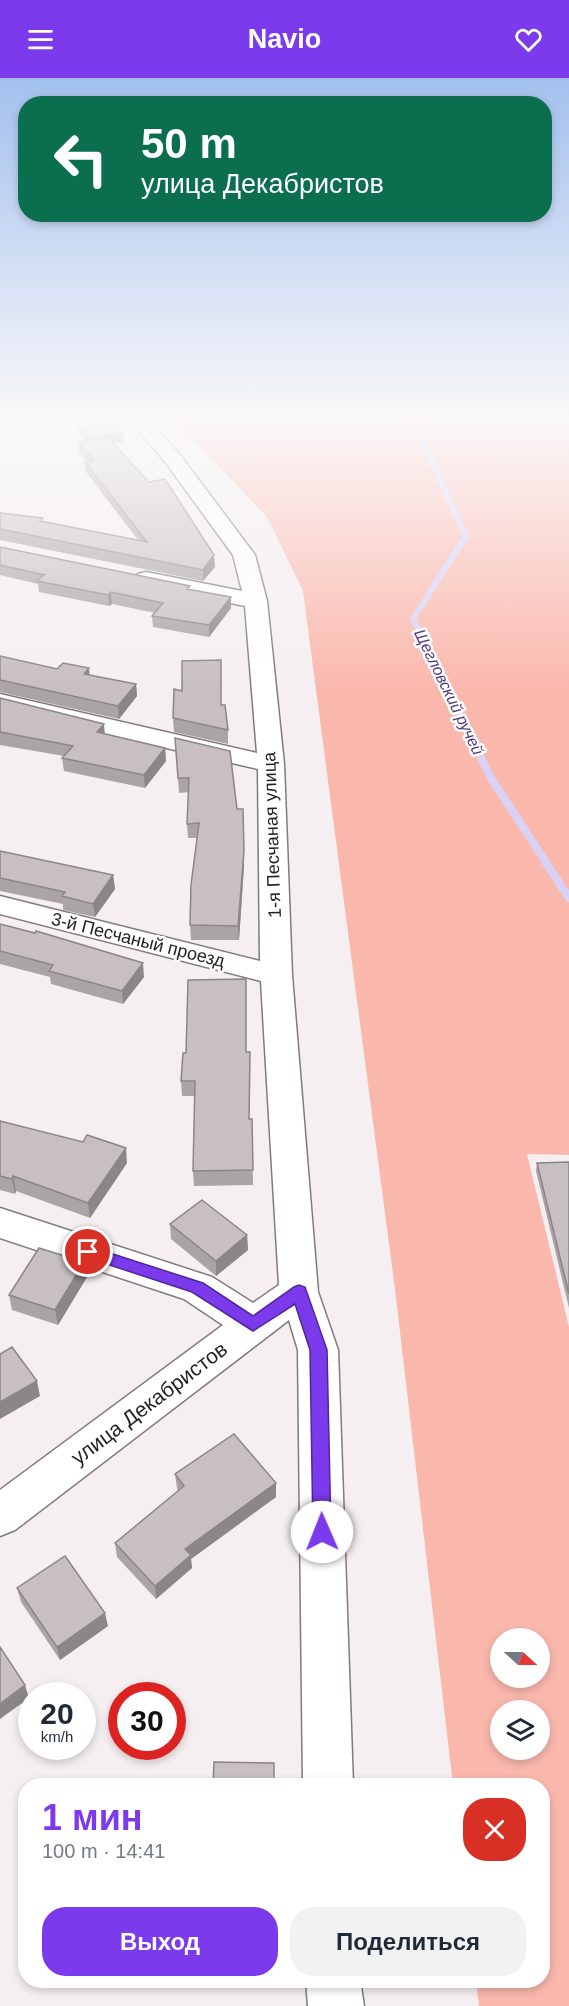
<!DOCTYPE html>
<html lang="ru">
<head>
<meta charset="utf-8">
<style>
	:root { --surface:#fff; --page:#f2f2f3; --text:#1f2937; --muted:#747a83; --accent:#7c3aed }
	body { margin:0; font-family:Arial,sans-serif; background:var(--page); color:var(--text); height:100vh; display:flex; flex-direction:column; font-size:22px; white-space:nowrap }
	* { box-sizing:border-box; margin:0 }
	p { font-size:20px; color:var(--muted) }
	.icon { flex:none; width:33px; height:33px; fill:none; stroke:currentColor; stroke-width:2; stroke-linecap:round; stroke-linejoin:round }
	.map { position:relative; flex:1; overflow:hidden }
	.details { position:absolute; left:18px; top:1700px; width:532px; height:210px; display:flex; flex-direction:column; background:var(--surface); border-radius:24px; box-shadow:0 3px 9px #0003 }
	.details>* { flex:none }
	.guide { position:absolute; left:18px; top:18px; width:534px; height:126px; border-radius:24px; box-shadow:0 3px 9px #0003; background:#0b6e4f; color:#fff; overflow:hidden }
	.needle { width:39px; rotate:111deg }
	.buttons { position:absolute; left:490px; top:1550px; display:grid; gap:12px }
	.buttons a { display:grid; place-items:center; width:60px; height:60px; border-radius:50%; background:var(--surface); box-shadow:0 3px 9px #0003; font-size:30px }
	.speed { position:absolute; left:18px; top:1604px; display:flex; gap:12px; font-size:30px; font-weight:700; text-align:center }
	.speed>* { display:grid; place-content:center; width:78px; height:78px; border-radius:50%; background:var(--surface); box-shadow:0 3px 9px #0003; line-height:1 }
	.speed small { font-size:15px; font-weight:400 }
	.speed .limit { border:9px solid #d22; background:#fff; color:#111 }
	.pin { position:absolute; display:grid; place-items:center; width:51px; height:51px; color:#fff; margin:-26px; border:3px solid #fff; border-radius:50%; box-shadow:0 2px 6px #0007 }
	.me { position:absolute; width:66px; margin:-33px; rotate:359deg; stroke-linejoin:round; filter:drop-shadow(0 0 4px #0008) }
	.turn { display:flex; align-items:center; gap:21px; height:126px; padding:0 24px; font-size:27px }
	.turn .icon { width:78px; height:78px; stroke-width:2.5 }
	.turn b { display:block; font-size:42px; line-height:51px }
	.round { display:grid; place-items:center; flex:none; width:63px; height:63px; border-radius:24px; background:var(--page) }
	.head { display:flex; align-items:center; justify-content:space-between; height:102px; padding:0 24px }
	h1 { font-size:36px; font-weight:800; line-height:45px; color:var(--accent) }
	.cta { display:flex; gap:12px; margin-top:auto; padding:12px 24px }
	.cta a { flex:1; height:69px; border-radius:24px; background:var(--accent); color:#fff; font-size:24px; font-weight:800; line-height:69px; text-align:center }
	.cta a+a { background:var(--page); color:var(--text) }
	header { display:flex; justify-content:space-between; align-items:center; height:78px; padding:0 24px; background:var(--accent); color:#fff; font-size:27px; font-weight:800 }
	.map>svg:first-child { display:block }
</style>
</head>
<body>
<header><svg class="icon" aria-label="menu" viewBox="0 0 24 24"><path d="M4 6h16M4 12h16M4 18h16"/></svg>Navio<svg class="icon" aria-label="heart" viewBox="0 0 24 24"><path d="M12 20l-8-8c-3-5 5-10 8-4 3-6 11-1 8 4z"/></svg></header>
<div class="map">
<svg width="569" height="1928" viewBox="0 0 569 1928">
	<rect width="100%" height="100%" fill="#f5eff2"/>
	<!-- green -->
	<path fill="#fab8ad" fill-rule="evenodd" d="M171,339H569V1077L527,1076L569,1249V1928H479L476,1902H543V1707H453L395,1211L303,513L267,439ZM501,1560H540V1599H501ZM501,1632H540V1671H501Z"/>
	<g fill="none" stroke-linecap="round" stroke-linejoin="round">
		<!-- stream-far1 -->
		<path stroke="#d9d1f6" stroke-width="6" d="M411,339L466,458L413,541L439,594"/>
		<!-- stream -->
		<path stroke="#d9d1f6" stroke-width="8" d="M438,592L491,700L569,820"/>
		<defs>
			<path id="minor" d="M127,339H146L180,377L255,477L267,523L284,686L292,897L318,1214L338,1272L353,1707H303L298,1272L289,1242L15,1452L0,1458V1412L223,1247L184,1221L0,1160V1130L212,1199L253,1225L279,1207L261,903L0,836V818L260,883L258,691L0,632V616L257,675L245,528L146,508L138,506L135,501L138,496L146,494L242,513L233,477L166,385Z
				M306,1902H360L364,1928H308Z"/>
		</defs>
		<!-- minor casing -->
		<use href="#minor" stroke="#817b7e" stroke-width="3"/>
		<!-- minor -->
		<use href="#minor" fill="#fff" fill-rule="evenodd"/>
	</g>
	<!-- wall -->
	<path fill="#aba4a6" d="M68,339H110L123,354L124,363L113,365L215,489L203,503L0,462V435L138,462L86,394L85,384L87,383L79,375L78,364L86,363Z
		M0,469L190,512L231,519V530L209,559L153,549L152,538L155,535L112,526L109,528L39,514L38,506L0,497Z
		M0,578L57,591L136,606L137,618L119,641L0,614Z
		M0,620L105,656L165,670L166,683L145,710L64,693L62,680L64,678L0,667Z
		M222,627L228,652V666L174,654L173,640Z
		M175,660L244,788L239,862H191L190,847L197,760H188L187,746L189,714L179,715Z
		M0,773L113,797L115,811L95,839L63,832V826L0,813Z
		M0,846L144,899L123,926L51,906L50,899L0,886Z
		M247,974H250L249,1041H252L253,1107L194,1108L193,1093L195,1018H182L181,1003Z
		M0,1043L127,1085L90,1140L16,1113L15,1116L0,1112Z
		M569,1084V1230L536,1093L537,1085Z
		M170,1146L247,1157L248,1172L216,1198L171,1161Z
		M87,1199L58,1247L12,1232L9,1217Z
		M175,1396L276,1419L191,1481L192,1490L156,1521L117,1479L115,1465L178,1413L177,1410Z
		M17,1510L108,1548L60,1582L21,1524Z"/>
	<!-- shaded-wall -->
	<path fill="#8b8687" d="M123,354L124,363L91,369L90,360Z
		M214,477L215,489L203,503V492Z
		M111,514L112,526L109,528L108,517Z
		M231,519V530L209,559V547Z
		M89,590L90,602L84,596Z
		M136,606L137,618L119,641L118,628Z
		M104,646L105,658L97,654Z
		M165,670L166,683L145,710L144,697Z
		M243,731L244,788L239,862L238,848Z
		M113,797L115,811L95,839L93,826Z
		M143,885L144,899L123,926L122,913Z
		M126,1070L127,1085L90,1140L88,1125Z
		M13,1098L16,1113L15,1116L12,1101Z
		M247,1157L248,1172L216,1198V1183Z
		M84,1184L87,1199L58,1247L55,1232Z
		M37,1303L40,1318L0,1341V1324Z
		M276,1405V1419L191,1481L192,1490L156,1521L155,1508L185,1471Z
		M105,1535L108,1548L60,1582L57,1569Z
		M25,1607L29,1620L0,1641V1626Z"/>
	<!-- building -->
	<path fill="#c7bfc1" stroke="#8b8687" stroke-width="1.5" d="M74,339H110L123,354L90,360Z
		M107,359L149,404L165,401L214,477L203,492L0,451V435L43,440L40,443L147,464L85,384L94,382L78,364Z
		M0,469L190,508L187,511L231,519L209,547L152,538L163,525L111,514L108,517L37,503L44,497L0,487Z
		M0,578L57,591L63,585L89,590L84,596L136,606L118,628L0,602Z
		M221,582V627H225L228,652L173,640L174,611L182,613V583Z
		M0,620L104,646L97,654L165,670L144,697L62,680L73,668L0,654Z
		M175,660L230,673L237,731H243L244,773L238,848L190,847L191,807L199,745L187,746L189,700H178Z
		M0,773L113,797L93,826L62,818L65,814L0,800Z
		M0,846L35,855L36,853L143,885L122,913L49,893L53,887L0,873Z
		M246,901V974H250L249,1041H252L253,1092L193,1093L195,1003H181L183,975H186L188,902Z
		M0,1043L83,1064L87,1057L126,1070L88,1125L13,1098L12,1101L0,1098Z
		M569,1084V1216L537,1085Z
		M202,1122L247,1157L216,1183L170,1146Z
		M39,1170L84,1184L55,1232L9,1217Z
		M12,1269L37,1303L0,1324V1276Z
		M234,1356L276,1405L185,1471L191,1477L155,1508L115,1465L184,1408L175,1396Z
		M65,1478L105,1535L57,1569L17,1510Z
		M0,1569L25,1607L0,1626Z
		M214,1684L274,1685V1707H213Z"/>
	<!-- sky -->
	<linearGradient id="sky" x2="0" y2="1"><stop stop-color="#a2c0ee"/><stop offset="0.56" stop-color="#faf8f9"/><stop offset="1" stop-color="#faf8f9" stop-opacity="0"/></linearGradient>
	<rect width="569" height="609" fill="url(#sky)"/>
	<!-- route -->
	<path fill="#7c3aed" stroke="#51269a" stroke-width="1.5" d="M88,1168L203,1205L253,1238L294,1209L299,1207L305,1209L327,1272L331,1454L329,1460L322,1463L316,1460L313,1454L310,1272L295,1226L253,1253L192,1214L82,1178L80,1174L82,1170Z"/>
	<g text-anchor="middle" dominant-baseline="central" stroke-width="5" stroke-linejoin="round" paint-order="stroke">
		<!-- far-water labels -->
		<g font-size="16" font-style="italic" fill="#503981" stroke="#fff">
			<text transform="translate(449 614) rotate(64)">Щегловский ручей</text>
		</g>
		<!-- street labels -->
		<g font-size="18" fill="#252224" stroke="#fff">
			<text transform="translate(272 757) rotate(-92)">1-я Песчаная улица</text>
			<text transform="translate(138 862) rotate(14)">3-й Песчаный проезд</text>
		</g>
		<!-- near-street labels -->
		<g font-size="21" fill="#252224" stroke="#fff">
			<text transform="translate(149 1325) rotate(-37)">улица Декабристов</text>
		</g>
	</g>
</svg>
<div class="buttons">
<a><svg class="needle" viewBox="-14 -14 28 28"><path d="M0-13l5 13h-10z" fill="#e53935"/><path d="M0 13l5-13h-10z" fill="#747a83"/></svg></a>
<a><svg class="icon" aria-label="layers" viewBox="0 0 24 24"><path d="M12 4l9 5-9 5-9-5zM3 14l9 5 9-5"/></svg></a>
</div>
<div class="speed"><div>20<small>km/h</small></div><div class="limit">30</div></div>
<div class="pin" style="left:88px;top:1174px;background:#d93025"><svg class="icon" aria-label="arrive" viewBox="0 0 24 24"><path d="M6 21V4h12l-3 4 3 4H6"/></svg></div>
<svg class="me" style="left:322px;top:1454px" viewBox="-20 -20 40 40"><circle r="19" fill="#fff"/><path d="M0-13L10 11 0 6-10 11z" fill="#7c3aed"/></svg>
<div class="guide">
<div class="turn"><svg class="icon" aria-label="left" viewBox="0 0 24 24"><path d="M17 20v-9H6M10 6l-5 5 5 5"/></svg><div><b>50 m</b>улица Декабристов</div></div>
</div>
<section class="details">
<div class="head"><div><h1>1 мин</h1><p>100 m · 14:41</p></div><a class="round" style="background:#d93025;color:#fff"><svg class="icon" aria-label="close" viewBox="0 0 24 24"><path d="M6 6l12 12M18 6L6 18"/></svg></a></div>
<div class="cta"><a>Выход</a><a>Поделиться</a></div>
</section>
</div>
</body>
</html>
